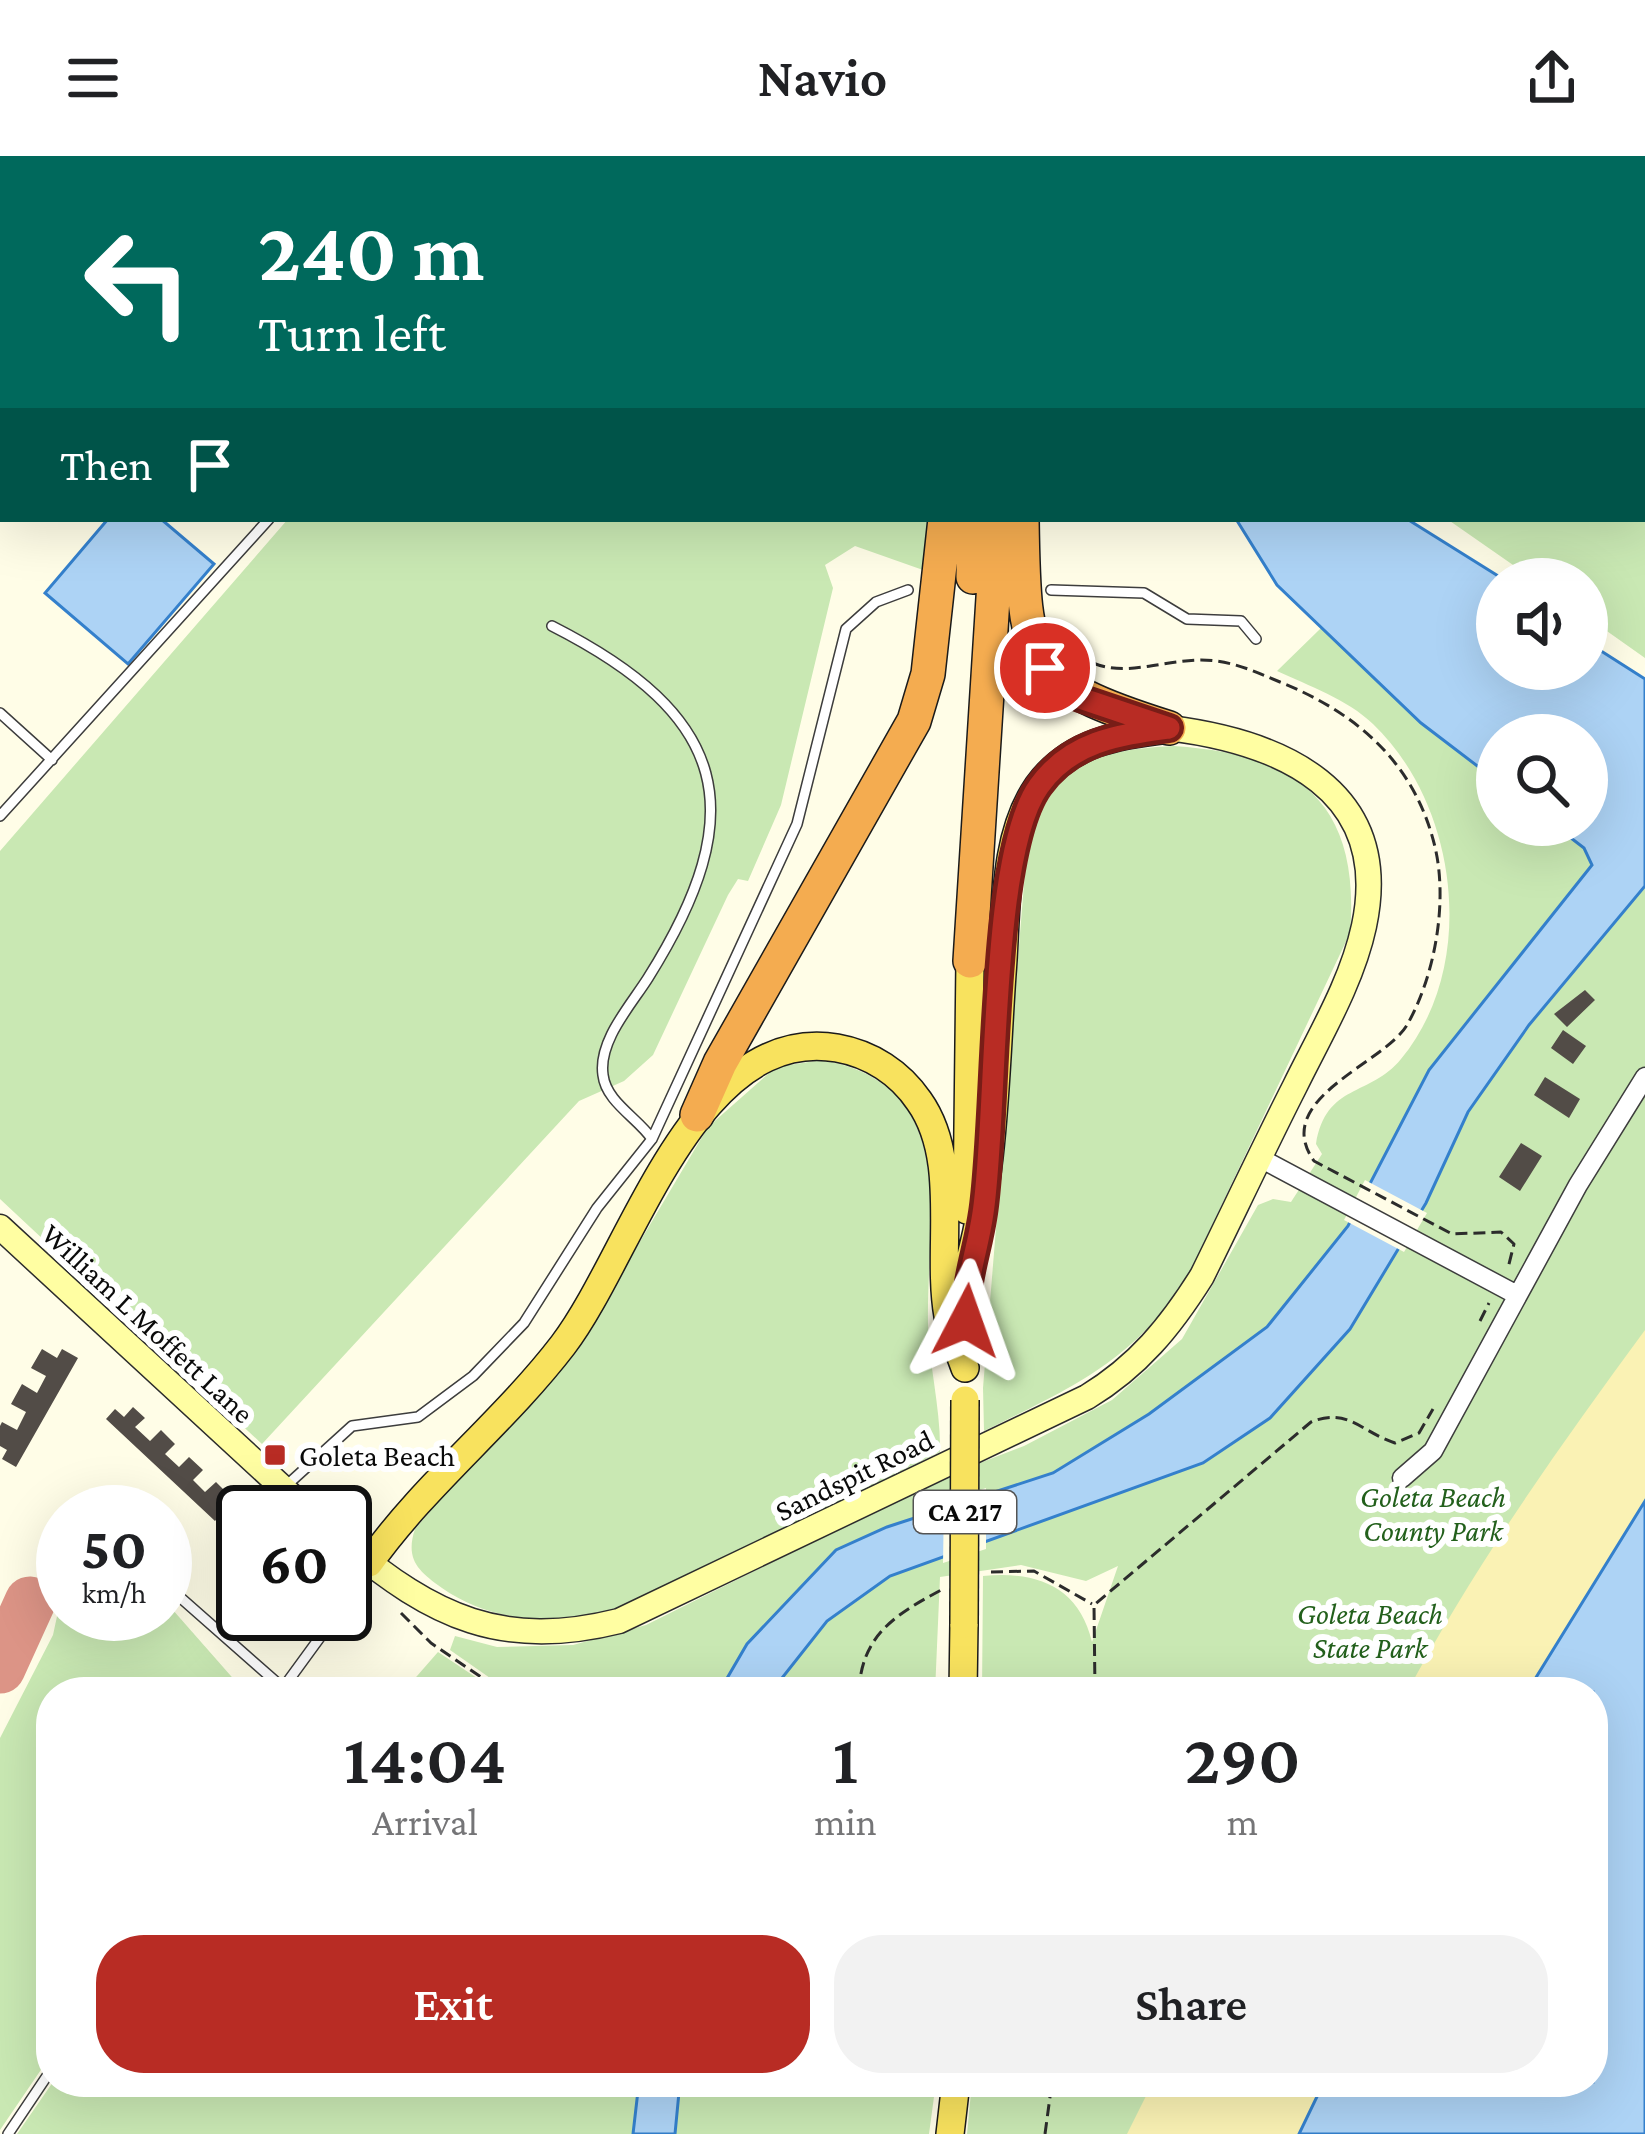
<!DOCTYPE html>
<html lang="en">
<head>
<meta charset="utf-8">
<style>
	:root { --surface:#fff; --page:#f2f2f2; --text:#202124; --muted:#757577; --accent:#b82c24 }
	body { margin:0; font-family:"Crimson Pro",serif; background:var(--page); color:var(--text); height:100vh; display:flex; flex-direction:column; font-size:45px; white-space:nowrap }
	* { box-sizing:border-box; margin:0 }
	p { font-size:39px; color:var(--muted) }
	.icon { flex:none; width:66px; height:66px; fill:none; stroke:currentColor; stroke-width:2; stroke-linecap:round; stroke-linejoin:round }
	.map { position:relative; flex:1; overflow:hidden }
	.panel { position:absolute; left:36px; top:1521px; width:1572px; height:420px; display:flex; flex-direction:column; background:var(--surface); border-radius:48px; box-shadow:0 12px 48px #0002 }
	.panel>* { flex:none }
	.hud { position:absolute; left:0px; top:0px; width:1647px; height:366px; box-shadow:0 12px 48px #0002; background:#00695c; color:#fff; overflow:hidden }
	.buttons { position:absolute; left:1476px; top:402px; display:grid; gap:24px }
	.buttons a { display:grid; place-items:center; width:132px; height:132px; border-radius:50%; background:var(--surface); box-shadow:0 12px 48px #0002; font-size:60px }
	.speed { position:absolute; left:36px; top:1329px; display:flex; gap:24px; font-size:60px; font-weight:700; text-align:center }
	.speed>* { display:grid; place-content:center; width:156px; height:156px; border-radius:50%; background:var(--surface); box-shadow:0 12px 48px #0002; line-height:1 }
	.speed small { font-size:30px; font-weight:400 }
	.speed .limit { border:6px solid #111; border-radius:18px; background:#fff; color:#111 }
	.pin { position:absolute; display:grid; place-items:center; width:102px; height:102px; color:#fff; margin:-51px; border:6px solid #fff; border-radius:50%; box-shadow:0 3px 12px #0007 }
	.me { position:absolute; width:132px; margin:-66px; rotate:4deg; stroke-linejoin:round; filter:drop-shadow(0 0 9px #0008) }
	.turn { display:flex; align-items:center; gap:42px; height:252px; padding:0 60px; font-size:54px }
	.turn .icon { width:156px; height:156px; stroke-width:2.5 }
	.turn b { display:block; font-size:84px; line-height:102px }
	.then { display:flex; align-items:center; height:114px; padding:0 60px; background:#0003; gap:24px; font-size:45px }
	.eta { display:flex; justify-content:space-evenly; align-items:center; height:204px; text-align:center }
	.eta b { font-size:72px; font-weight:600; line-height:84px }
	.action { display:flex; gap:24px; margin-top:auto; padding:24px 60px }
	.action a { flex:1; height:138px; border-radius:48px; background:var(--accent); color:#fff; font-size:48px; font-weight:600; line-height:138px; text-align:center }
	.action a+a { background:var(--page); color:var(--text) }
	header { display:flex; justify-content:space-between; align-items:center; height:156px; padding:0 60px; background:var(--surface); font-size:54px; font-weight:600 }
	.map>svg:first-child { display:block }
</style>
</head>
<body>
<header><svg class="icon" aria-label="menu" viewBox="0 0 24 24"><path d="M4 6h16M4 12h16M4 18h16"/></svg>Navio<svg class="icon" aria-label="share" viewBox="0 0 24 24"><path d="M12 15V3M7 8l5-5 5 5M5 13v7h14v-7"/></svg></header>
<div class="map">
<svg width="1645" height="1978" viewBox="0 0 1645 1978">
	<rect width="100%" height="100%" fill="#fffde7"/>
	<!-- green -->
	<path fill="#c9e8b3" d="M1155,0H1645V502L1587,461V423H1533L1447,363H1644V3Z
		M288,363H929L923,414L855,390L825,409L833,432L781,649L748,725L738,723L728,739L653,899L624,925L579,945L262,1288L0,1043V695Z
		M1360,434L1497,579V669H1587L1645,637V1345L1527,1536H982L983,1420C1036,1415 1079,1430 1092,1486L1118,1410L1086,1425L1021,1409L940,1421L935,1536H510L450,1494L455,1480L497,1491L573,1489L646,1469L941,1322L1024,1290L1112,1244L1182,1183L1258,1049L1273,1043L1291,1046L1322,998L1316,988C1326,927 1370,941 1401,903C1479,809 1458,649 1373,568C1347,543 1309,530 1277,515Z
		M1174,590C1297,598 1361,646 1350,777L1189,1118C1135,1205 1073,1231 984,1275L983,1232L1028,679C1059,605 1098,594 1174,590Z
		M822,904C962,929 926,1062 928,1168C929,1210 941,1253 940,1296C866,1332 792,1369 717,1405C678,1425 634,1451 591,1459C539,1469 485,1462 442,1432C418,1415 405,1403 415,1373L591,1168L708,971L776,911Z
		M63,1393V1458H165V1445L245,1536H51V1899L0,1974V1582L53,1479L62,1437L58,1394Z
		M438,1496L498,1536H403Z
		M53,1926H936L929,1978H17Z
		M972,1926H1324L1299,1978H967Z"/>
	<!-- sand -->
	<path fill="#faf2b4" d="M1645,1174V1345L1527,1536H1407C1476,1408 1559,1291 1645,1174Z
		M1153,1926H1324L1299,1978H1127Z"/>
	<!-- water -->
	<path fill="#add3f5" stroke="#3480cc" stroke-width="3" d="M569,0H1014L1023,3H578Z
		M108,363H161L214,408L128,508L45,437Z
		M1236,363H1407L1503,423H1497V513H1587V486L1645,523V730L1529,869L1468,956L1426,1047L1350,1173L1270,1262L1203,1307L890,1420L827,1465L771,1536H719L747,1488L836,1394L887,1371L1053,1317L1149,1258L1267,1171L1348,1070L1429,914L1592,709L1584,692L1554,669H1587V579H1497V625L1421,567L1277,429Z
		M1645,1345V1978H1299L1324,1926H1593V1536H1527Z
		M639,1926H680L675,1978H633Z"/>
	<!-- pier -->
	<path fill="#fffde7" d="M1365,1024L1427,1057L1404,1096L1344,1064Z
		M986,1332V1393L943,1407L944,1346Z"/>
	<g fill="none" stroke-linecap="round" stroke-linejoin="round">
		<!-- taxiway -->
		<path stroke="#dc9486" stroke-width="51" d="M0,1512L30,1446"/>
	</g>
	<!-- building -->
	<path fill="#524c47" d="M1585,834L1595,844L1567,871L1554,858Z
		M1563,874L1586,890L1573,908L1551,892Z
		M1545,921L1580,943L1569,962L1534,939Z
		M1521,987L1542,1000L1520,1035L1499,1021Z
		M42,1193L57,1202L62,1193L78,1202L16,1311L2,1303L7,1294L0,1290V1270L2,1266L17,1274L26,1256L11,1248L22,1228L37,1237L46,1220L31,1212Z
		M133,1251L145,1262L135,1271L150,1285L161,1274L175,1288L165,1298L179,1311L189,1301L203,1314L193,1324L205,1336L216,1326L228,1338L219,1347L225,1353L215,1365L106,1263L115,1253L124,1261Z"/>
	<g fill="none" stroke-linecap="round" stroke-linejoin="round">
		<defs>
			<path id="lane" d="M471,0L476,3
				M1051,434L1144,437L1187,463L1241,465L1256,483
				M552,470C729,560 753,655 648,822C631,849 598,885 603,919C606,946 638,962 652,983
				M0,557L52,604
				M0,660L269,363
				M287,1329L352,1270L418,1261L473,1220L524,1167L597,1052L652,983L797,668L846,473L876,446L908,434
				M56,1383L63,1382
				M165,1428L283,1532L281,1536
				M345,1448L367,1412
				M283,1532L337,1458
				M8,1978L51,1914"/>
			<path id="street" d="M1260,1002L1517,1139
				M1402,1322L1433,1295L1578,1029L1645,921"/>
			<path id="secondary" d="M0,1071L309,1356
				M345,1387C433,1461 503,1494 619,1465L1087,1241C1138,1210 1170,1171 1202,1120C1233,1057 1263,993 1295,930C1320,879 1352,826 1364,770C1393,633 1280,586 1169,572"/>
			<path id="primary" d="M967,1054L970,805
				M966,1118C995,1021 995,918 1002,818C1007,758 1002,682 1038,630C1070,586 1117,579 1168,573
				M369,1407C425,1328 504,1266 563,1189C632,1099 694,868 837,892C871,898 900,917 919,945C961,1004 936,1092 948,1160C951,1177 959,1195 965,1212
				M963,1536L964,1468
				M950,1978L956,1926"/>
			<path id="highway" d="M955,0L956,3
				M995,0V3
				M1022,363C1024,509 1026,527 1169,572
				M973,421L974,363
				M970,805L998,363
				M697,959L720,907L914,565L928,518L945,363"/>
		</defs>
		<!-- lane casing -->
		<use href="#lane" stroke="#3d3d3d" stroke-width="12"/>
		<!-- street casing -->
		<use href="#street" stroke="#3d3d3d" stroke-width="21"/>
		<!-- secondary casing -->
		<use href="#secondary" stroke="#2c2c2c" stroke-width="27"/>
		<!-- primary casing -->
		<use href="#primary" stroke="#1b1b1b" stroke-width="30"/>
		<!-- highway casing -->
		<use href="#highway" stroke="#1b1b1b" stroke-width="36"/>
		<!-- path -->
		<path stroke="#2c2c2c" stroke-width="3" stroke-dasharray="12 6" stroke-linecap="butt" d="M1064,487C1108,531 1148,505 1201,504C1230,504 1254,515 1280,526C1357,557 1415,607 1435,691C1448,746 1435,820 1407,869C1384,908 1270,943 1314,1005L1452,1078L1501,1076L1514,1088L1508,1112
			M1480,1165L1489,1147
			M991,1416L1034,1415L1092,1448
			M401,1457L431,1487L503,1536
			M859,1536C861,1479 896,1458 943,1433
			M1095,1536L1094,1449L1311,1266C1348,1251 1361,1276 1395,1287L1419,1277L1433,1253
			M1045,1978L1052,1926"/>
		<!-- lane -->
		<use href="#lane" stroke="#fff" stroke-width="9"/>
		<!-- street -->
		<use href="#street" stroke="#fff" stroke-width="18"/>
		<!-- secondary -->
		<use href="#secondary" stroke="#fffea2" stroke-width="24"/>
		<!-- primary -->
		<use href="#primary" stroke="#f8e25e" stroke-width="27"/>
		<!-- highway -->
		<use href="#highway" stroke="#f4ac50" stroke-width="33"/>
		<defs>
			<path id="primary-bridge" d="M964,1468L965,1244"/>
		</defs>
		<!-- primary-bridge casing -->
		<use href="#primary-bridge" stroke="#1b1b1b" stroke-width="30" stroke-linecap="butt"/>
		<!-- primary-bridge -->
		<use href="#primary-bridge" stroke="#f8e25e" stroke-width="27"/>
	</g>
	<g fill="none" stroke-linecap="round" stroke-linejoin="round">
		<defs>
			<path id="route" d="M966,1165C966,1119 977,1098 983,1057C998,959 989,699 1039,630C1071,585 1119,579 1169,572L1080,542L1045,512"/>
		</defs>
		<!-- route casing -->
		<use href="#route" stroke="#781d17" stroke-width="30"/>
		<!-- route -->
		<use href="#route" stroke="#b82c24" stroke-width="21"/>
	</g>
	<!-- markers -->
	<rect fill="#b82c24" stroke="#fff" stroke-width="4.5" x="263" y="1287" width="24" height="24" rx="6"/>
	<g text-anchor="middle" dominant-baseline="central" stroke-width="12" stroke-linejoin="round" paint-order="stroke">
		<!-- shield labels -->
		<rect fill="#fff" stroke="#545454" stroke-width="3" x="914" y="1335" width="102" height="42" rx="9"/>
		<g font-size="27" font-weight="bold" fill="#0a0a0a">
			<text x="965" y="1356">CA 217</text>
		</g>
		<!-- street labels -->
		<g font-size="30" fill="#0a0a0a" stroke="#fff">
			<text transform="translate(148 1167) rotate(43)">William L Moffett Lane</text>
			<text transform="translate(854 1319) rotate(-26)">Sandspit Road</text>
		</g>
		<!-- poi labels -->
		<g font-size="30" fill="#0a0a0a" stroke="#fff" text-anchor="start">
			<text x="299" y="1299">Goleta Beach</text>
		</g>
		<!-- park labels -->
		<g font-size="30" font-style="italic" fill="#23601c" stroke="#fff">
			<text x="1433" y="1340">Goleta Beach<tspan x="1433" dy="34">County Park</tspan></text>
			<text x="1370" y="1457">Goleta Beach<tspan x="1370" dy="34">State Park</tspan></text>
		</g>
	</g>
</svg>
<div class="buttons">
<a><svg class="icon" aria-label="sound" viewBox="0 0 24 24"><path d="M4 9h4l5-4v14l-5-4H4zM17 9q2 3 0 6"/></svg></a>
<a><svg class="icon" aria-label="search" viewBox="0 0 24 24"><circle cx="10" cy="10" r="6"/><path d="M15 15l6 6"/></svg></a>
</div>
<div class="speed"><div>50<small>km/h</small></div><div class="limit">60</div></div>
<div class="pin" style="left:1045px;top:512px;background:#d93025"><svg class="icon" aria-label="arrive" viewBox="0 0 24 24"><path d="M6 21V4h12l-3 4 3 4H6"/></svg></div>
<svg class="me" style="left:966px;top:1165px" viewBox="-20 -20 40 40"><path d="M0-17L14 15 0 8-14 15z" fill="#b82c24" stroke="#fff" stroke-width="4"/></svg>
<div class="hud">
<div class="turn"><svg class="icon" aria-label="left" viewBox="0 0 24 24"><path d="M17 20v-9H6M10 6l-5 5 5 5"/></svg><div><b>240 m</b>Turn left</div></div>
<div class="then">Then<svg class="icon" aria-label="arrive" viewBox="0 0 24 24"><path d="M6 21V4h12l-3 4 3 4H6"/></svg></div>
</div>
<section class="panel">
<div class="eta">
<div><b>14:04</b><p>Arrival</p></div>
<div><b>1</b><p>min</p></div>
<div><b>290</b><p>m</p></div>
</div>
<div class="action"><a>Exit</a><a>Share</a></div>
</section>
</div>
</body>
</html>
